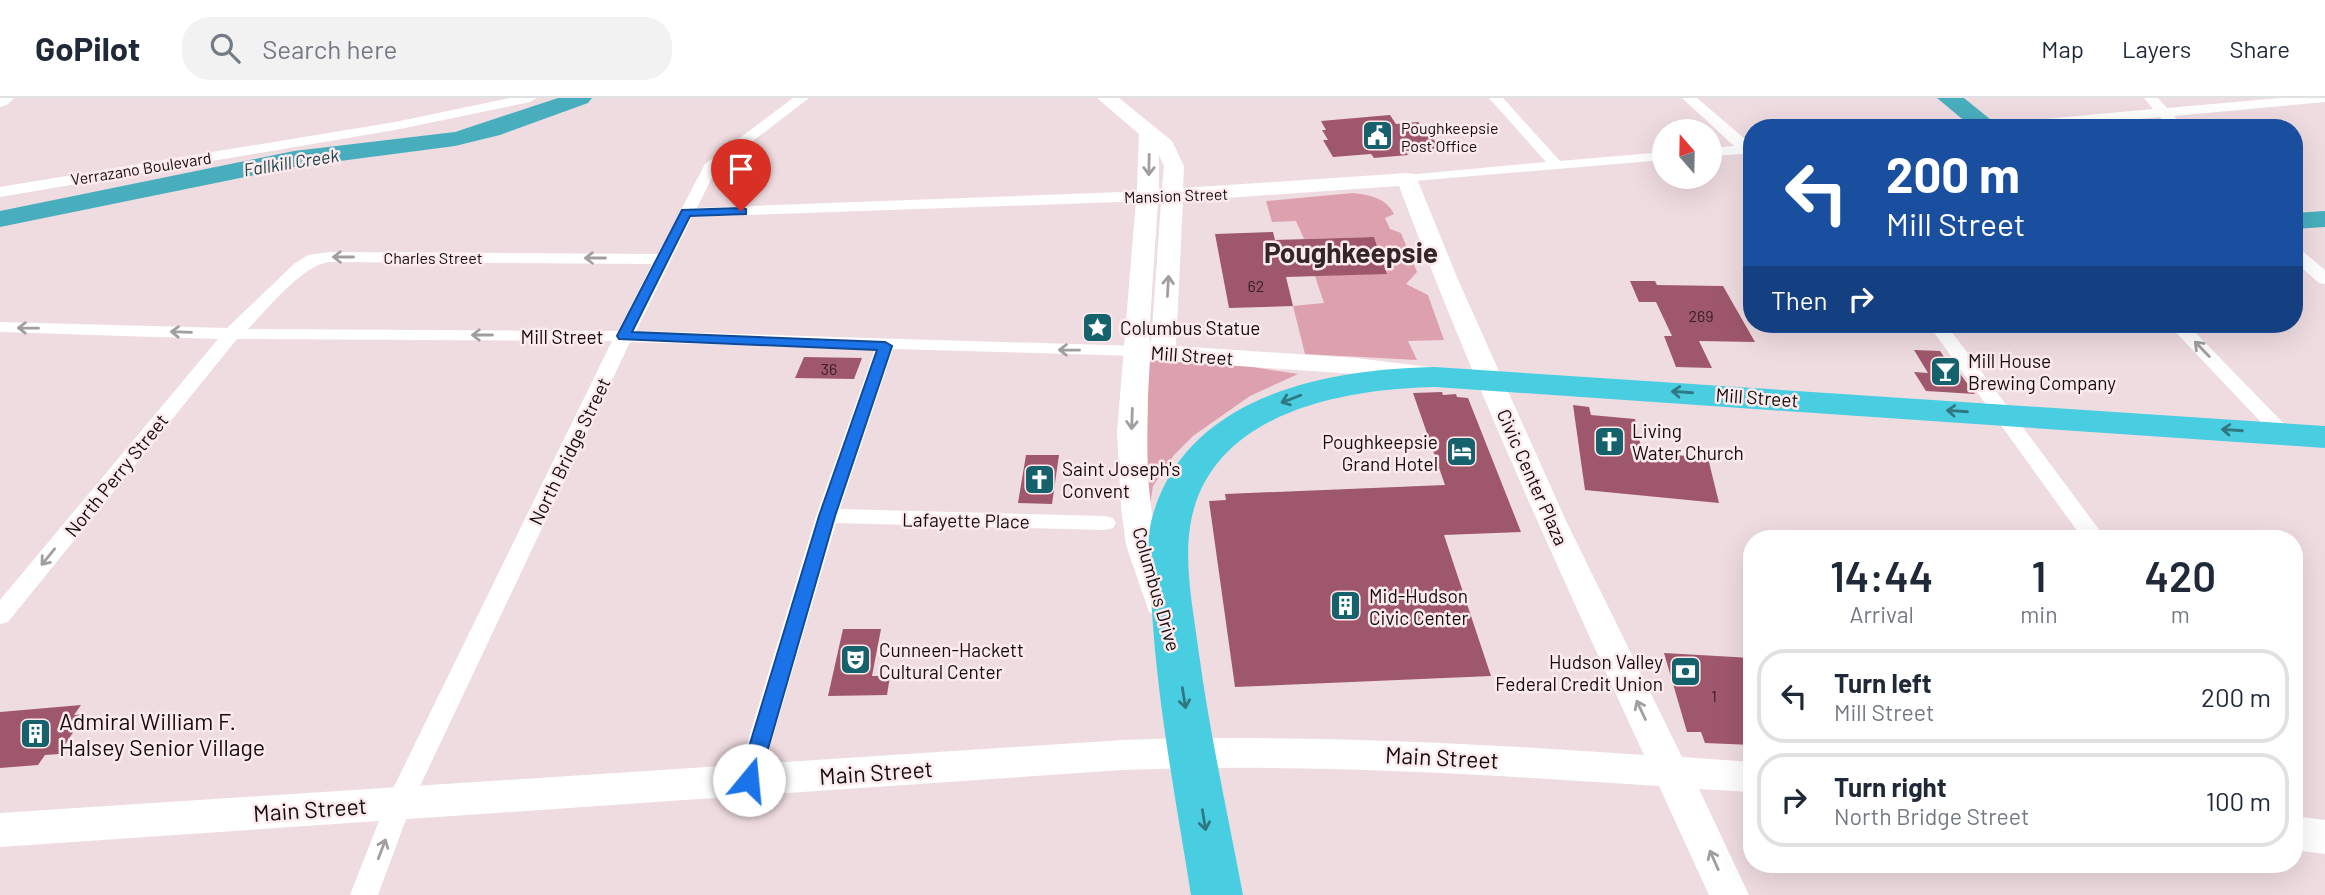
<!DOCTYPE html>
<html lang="en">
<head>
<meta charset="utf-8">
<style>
	:root { --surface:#fff; --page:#f2f2f3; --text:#1f2937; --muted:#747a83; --line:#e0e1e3 }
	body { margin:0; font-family:Barlow,sans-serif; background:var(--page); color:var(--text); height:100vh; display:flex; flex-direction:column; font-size:26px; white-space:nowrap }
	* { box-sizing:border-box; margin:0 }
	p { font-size:23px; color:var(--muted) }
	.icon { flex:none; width:38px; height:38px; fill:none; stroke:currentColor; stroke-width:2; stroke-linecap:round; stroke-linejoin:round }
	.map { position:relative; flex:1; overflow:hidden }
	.details { position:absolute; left:1743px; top:432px; width:560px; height:343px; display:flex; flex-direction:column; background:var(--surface); border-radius:28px; box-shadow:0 7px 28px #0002 }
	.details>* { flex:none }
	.top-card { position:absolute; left:1743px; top:21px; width:560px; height:214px; border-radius:28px; box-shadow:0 7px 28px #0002; background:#1a4fa0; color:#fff; overflow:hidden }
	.needle { width:46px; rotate:340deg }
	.fabs { position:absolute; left:1652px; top:21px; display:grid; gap:14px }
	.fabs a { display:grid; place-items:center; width:70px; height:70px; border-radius:50%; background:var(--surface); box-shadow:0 7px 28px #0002; font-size:35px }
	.pin { position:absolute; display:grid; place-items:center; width:60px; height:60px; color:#fff; margin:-72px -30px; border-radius:50% 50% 50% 0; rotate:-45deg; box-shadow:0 0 7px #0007 }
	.pin .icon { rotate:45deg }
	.me { position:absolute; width:77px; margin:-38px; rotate:17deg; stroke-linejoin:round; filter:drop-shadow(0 0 5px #0008) }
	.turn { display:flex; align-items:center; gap:24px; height:147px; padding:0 28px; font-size:32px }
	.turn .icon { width:91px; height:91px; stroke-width:2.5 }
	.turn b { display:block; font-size:49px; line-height:60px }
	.then { display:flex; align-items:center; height:66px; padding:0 28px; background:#0003; gap:14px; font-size:26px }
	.eta { display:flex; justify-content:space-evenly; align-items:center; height:119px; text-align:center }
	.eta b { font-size:42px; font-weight:600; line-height:49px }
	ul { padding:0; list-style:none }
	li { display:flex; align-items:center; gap:21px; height:94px; margin:0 14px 10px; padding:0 14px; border:4px solid var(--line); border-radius:28px }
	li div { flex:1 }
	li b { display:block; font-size:26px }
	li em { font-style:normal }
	header { display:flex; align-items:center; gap:42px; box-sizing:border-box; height:98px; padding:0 35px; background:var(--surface); border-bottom:2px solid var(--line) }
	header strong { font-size:33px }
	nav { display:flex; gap:38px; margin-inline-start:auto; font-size:24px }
	.search { width:490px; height:63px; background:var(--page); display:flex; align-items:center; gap:18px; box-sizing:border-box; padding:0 24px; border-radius:28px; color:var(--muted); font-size:26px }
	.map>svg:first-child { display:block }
</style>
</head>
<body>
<header>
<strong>GoPilot</strong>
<div class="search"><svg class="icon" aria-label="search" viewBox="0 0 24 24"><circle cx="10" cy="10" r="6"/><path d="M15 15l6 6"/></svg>Search here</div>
<nav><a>Map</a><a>Layers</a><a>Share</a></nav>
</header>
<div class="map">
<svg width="2325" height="797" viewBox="0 0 2325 797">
	<rect width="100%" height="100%" fill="#efdce0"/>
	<!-- green -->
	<path fill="#dda0ae" d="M1353,95C1370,97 1386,100 1394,116L1385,120L1390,131L1401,135L1417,174L1406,186L1428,197L1444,242L1408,243L1417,262L1305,256L1293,208L1324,205L1315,178L1387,175L1374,139L1304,141L1296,123L1272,124L1266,103Z
		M1152,259L1207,262L1298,276L1250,298L1193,338L1174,357L1153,388L1147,424L1148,288V267Z"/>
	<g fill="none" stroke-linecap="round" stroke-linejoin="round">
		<!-- river -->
		<path fill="#48aebd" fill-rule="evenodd" d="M558,0H592L588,5L500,37L455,48L294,69L0,129V113L294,53L455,34Z
			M1937,0H1964L2001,30H1973Z
			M2325,113V129L2294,131V115Z"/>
	</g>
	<!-- building -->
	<path fill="#9f586b" d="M1390,17L1396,26L1418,24L1441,50L1405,53L1408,57L1374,60L1371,56L1333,59L1323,42H1328L1322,32H1326L1321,23Z
		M1273,134L1275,142L1374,139L1387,176L1286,179L1293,208L1229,210L1215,136Z
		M1630,183H1655L1657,187L1723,188L1755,244L1699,243L1712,270L1676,269L1664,238H1672L1656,204H1639Z
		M1914,252L1940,253L1953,272L1958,273L1975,296L1926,293L1914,274L1928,275Z
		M804,259L862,260L854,281L795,280Z
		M1442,294L1443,297L1456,296L1457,299L1468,300L1521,434L1444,437L1491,578L1235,589L1209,403L1226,402L1225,396L1445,387L1413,295Z
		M1573,307L1589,309L1591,317L1635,321L1642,354L1708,360L1719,405L1585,392Z
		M1026,357H1059L1052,406L1018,405Z
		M843,531H881L872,578H890L887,597L828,598Z
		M1664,555L1752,560V647L1705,645L1701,634H1687Z
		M81,607L74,617L85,616L59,656L45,657L38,667L0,670V614Z"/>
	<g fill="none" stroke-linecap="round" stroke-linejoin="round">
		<!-- street -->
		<path fill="#fff" fill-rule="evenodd" d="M510,0H537L530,4L395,32L0,99V89L395,24Z
			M793,0H809L716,71L697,110L1148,93L1156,98L1148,103L692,119L636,233L1138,248L1147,253L1138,258L893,251L840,411L1105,418L1113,420L1116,425L1113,430L1105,432L836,425L758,690L749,693L740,690L736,682L816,418L875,251L630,244L412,705L378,797H350L386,705L612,243L237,241L8,524L0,526V502L218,241L0,234V224L227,230L294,166L308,157L329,154L658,156L705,66ZM329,164L652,166L618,233L248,231C268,211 301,168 329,164Z
			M1489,0H1503L1560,63L1664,54V62L1402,84L1400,81L1402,78L1407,77L1546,64Z
			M1682,0H1697L1752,47V60L1743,56L1710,58V50L1734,48Z
			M2144,0H2158L2167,10L2280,0H2325V4L2174,18L2184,30H2169L2160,19L2039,30H1983L1990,26L2153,11Z
			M2294,149L2300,151L2325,172V186L2319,185L2294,163Z
			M1928,226H1946L2106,441H2083Z
			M2168,226H2187L2290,332L2293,336L2290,340H2276Z"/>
		<!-- secondary -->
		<path fill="#fff" fill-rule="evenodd" d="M0,0H14L7,7L0,9Z
			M1097,0H1119L1172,43L1184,68L1183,90L1407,75L1415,76L1459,184L1567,425L1682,659L1752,664V694L1699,691L1749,797H1709L1659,688C1480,676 1302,665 1123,672L0,749V715L1123,642C1297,636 1470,645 1644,657C1557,469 1472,282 1399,88L1183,103L1176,248L1356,260L1430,269L1439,271L1443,277L1439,283L1430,285L1356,276L1150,262C1146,323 1144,384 1157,444C1161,465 1171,486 1177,506L1173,514L1161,518L1149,514L1126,447L1121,409L1117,335L1137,89L1139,36ZM1159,57L1164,68L1162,91H1159ZM1158,104H1161L1151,246L1149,238Z
			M2294,718L2325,722V756L2294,752Z"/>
		<!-- highway -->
		<path fill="#49cee1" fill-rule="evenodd" d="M1435,269L2325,328V350L1435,289C1341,291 1207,315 1190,429C1184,470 1194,516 1199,556C1210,637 1228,717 1243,797H1191C1176,703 1158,609 1152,514C1150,485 1145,453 1151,424C1182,298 1325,271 1435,269Z"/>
	</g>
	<!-- one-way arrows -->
	<defs><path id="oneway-shaft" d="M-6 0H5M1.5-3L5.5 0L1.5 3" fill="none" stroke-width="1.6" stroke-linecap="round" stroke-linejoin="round" transform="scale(1.75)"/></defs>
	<g stroke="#a19e9f">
		<use href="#oneway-shaft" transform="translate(1149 67) rotate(91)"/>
		<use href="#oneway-shaft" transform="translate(343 159) rotate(-180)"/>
		<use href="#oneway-shaft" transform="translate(595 160) rotate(-180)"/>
		<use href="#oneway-shaft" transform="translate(1168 188) rotate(-87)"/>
		<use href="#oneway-shaft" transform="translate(28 230) rotate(-179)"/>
		<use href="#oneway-shaft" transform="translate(181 234) rotate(-178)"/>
		<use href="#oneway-shaft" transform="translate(482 237) rotate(-180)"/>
		<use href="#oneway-shaft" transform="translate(2202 251) rotate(-134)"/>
		<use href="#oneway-shaft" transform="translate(1069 252) rotate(-179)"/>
		<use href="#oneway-shaft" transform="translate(1132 321) rotate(92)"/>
		<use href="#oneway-shaft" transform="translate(48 459) rotate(129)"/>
		<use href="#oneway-shaft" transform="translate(1641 612) rotate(-115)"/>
		<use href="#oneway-shaft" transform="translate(382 751) rotate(-69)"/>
		<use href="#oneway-shaft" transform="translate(1714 762) rotate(-114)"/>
	</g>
	<g stroke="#317782">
		<use href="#oneway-shaft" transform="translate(1682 294) rotate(-176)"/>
		<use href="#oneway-shaft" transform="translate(1291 301) rotate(159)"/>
		<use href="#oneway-shaft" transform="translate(1957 313) rotate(-176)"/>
		<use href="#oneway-shaft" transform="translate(2232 332) rotate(-176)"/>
		<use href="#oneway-shaft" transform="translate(1184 600) rotate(81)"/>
		<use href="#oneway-shaft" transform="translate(1204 722) rotate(81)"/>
	</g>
	<!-- route -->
	<path fill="#1a73e8" stroke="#114b97" stroke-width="2" d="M741,110L746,111V116L690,118L632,234L885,244L892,248L835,418L759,682L756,688L749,690L742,688L739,682L819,418L877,252L619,241L617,238L682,112Z"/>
	<!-- icons -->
	<defs>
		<symbol id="civic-square" viewBox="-11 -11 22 22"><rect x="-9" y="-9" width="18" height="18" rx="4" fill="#15626d" stroke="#fdeaed"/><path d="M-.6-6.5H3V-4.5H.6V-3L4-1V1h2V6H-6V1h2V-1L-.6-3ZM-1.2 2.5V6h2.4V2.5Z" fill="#fff"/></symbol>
		<symbol id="sight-square" viewBox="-11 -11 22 22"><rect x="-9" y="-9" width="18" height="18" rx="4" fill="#15626d" stroke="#fdeaed"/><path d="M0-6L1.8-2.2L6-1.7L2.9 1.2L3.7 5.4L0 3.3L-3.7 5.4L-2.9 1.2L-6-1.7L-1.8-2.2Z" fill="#fff"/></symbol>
		<symbol id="bar-square" viewBox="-11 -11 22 22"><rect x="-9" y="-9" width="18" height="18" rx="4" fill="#15626d" stroke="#fdeaed"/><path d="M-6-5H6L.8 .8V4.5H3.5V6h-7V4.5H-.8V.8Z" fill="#fff"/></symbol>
		<symbol id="church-square" viewBox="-11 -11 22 22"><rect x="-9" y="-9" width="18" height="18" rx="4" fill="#15626d" stroke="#fdeaed"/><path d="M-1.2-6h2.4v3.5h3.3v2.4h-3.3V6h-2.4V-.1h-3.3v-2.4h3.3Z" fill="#fff"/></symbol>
		<symbol id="hotel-square" viewBox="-11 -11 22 22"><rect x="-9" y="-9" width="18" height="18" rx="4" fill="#15626d" stroke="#fdeaed"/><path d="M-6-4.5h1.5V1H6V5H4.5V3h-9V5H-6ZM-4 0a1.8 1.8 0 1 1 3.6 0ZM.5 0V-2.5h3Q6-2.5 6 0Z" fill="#fff"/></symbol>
		<symbol id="building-square" viewBox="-11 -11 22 22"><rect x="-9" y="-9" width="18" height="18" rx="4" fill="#15626d" stroke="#fdeaed"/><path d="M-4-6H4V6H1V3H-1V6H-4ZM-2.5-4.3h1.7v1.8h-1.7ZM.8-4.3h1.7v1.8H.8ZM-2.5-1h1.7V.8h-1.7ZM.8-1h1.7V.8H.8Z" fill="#fff"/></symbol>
		<symbol id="theatre-square" viewBox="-11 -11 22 22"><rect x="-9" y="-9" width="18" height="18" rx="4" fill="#15626d" stroke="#fdeaed"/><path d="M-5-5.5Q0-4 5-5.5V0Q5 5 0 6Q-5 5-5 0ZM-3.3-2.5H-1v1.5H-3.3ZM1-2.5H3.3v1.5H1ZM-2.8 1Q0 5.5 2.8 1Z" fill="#fff"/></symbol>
		<symbol id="bank-square" viewBox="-11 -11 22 22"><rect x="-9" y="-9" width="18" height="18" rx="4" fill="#15626d" stroke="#fdeaed"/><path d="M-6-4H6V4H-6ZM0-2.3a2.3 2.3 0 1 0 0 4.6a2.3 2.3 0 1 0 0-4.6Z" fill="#fff"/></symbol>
	</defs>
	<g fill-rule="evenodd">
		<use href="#civic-square" x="1360" y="20" width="35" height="35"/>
		<use href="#sight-square" x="1080" y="212" width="35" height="35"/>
		<use href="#bar-square" x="1928" y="256" width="35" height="35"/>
		<use href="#church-square" x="1592" y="326" width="35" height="35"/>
		<use href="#hotel-square" x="1444" y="336" width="35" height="35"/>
		<use href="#church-square" x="1022" y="364" width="35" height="35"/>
		<use href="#building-square" x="1328" y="490" width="35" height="35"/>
		<use href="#theatre-square" x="838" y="544" width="35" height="35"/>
		<use href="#bank-square" x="1668" y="556" width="35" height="35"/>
		<use href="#building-square" x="18" y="618" width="35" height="35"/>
	</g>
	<g text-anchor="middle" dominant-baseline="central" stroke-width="5" stroke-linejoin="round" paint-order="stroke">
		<!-- far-poi labels -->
		<g font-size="16" fill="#130d0e" stroke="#fdeaed" text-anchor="start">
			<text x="1401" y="29">Poughkeepsie<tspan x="1401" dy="18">Post Office</tspan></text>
		</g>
		<!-- far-street labels -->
		<g font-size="16" fill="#130d0e" stroke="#fdeaed">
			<text transform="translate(141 70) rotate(-9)">Verrazano Boulevard</text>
			<text transform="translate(1176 97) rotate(-2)">Mansion Street</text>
			<text x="433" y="159">Charles Street</text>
		</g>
		<!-- number labels -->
		<g font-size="16" fill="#362025">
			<text x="1256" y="187">62</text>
			<text x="1701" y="217">269</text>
			<text x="829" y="270">36</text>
			<text x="1714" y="597">1</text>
		</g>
		<!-- far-water labels -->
		<g font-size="18" font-style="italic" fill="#154349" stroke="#fdeaed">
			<text transform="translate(291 64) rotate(-9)">Fallkill Creek</text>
		</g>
		<!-- poi labels -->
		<g font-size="19" fill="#130d0e" stroke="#fdeaed" text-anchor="start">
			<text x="1120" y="229">Columbus Statue</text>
			<text x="1968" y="262">Mill House<tspan x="1968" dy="22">Brewing Company</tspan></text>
			<text x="1632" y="332">Living<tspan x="1632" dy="22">Water Church</tspan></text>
			<text x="1438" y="343" text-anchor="end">Poughkeepsie<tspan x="1438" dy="22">Grand Hotel</tspan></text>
			<text x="1062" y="370">Saint Joseph's<tspan x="1062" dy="22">Convent</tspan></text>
			<text x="1369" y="497">Mid-Hudson<tspan x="1369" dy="22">Civic Center</tspan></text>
			<text x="879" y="551">Cunneen-Hackett<tspan x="879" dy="22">Cultural Center</tspan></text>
			<text x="1663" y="563" text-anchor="end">Hudson Valley<tspan x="1663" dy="22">Federal Credit Union</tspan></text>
		</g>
		<!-- street labels -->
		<g font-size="19" fill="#130d0e" stroke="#fdeaed">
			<text x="562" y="238">Mill Street</text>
			<text transform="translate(1192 257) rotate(4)">Mill Street</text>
			<text transform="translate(1757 299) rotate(4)">Mill Street</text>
			<text transform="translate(569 353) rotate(-64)">North Bridge Street</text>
			<text transform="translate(116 377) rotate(-51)">North Perry Street</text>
			<text transform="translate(1533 379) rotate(66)">Civic Center Plaza</text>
			<text transform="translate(966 422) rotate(1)">Lafayette Place</text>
			<text transform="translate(1157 491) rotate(74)">Columbus Drive</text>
		</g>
		<!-- near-poi labels -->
		<g font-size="23" fill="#130d0e" stroke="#fdeaed" text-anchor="start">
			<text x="59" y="623">Admiral William F.<tspan x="59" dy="26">Halsey Senior Village</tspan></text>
		</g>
		<!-- near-street labels -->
		<g font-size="23" fill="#130d0e" stroke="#fdeaed">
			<text transform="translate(1442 659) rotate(3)">Main Street</text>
			<text transform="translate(876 674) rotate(-4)">Main Street</text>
			<text transform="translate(310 711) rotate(-4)">Main Street</text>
		</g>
		<!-- far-town labels -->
		<g font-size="28" font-weight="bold" fill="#332528" stroke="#fdeaed">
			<text x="1351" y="154">Poughkeepsie</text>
		</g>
	</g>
</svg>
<div class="fabs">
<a><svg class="needle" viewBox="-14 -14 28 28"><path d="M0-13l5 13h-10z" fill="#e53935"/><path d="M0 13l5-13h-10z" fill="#747a83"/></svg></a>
</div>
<div class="pin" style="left:741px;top:113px;background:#d93025"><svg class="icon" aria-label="arrive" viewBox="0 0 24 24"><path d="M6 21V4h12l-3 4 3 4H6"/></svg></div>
<svg class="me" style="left:749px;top:682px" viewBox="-20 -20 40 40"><circle r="19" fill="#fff"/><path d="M0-13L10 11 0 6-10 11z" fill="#1a73e8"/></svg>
<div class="top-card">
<div class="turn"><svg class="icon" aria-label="left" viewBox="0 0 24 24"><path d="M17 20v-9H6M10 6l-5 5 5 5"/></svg><div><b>200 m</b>Mill Street</div></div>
<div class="then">Then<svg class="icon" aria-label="right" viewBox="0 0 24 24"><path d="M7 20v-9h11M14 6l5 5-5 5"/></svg></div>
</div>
<section class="details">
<div class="eta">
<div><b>14:44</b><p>Arrival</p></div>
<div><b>1</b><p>min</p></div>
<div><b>420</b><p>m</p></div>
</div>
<ul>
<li><svg class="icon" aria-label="left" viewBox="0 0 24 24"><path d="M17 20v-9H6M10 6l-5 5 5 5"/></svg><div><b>Turn left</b><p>Mill Street</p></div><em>200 m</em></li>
<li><svg class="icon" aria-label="right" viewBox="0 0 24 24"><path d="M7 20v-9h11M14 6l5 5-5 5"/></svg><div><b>Turn right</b><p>North Bridge Street</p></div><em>100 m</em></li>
</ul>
</section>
</div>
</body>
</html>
